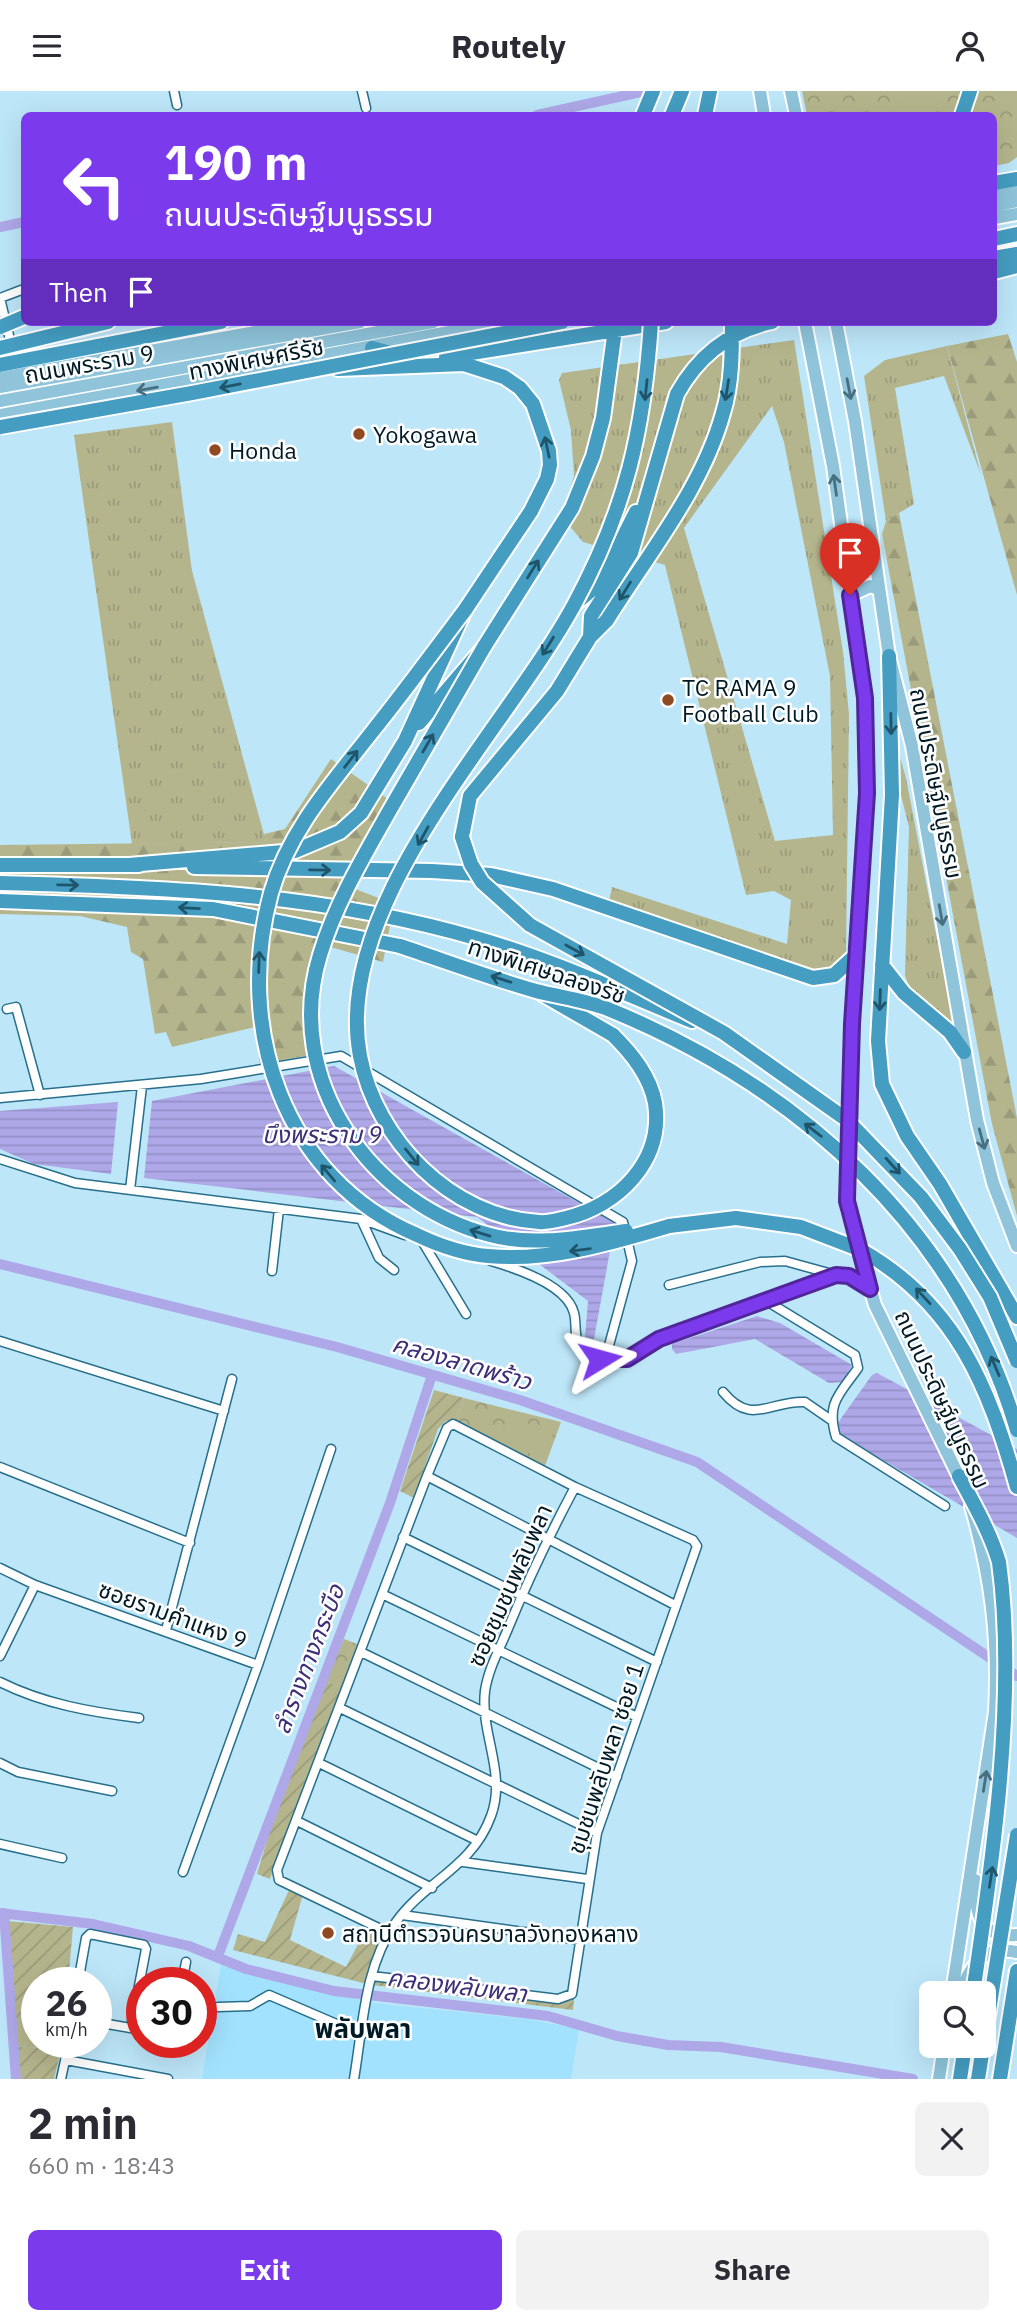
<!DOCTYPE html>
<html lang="en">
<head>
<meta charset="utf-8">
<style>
	:root { --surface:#fff; --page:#f2f2f3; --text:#2b2b33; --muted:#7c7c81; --accent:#7c3aed }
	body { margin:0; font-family:"IBM Plex Sans","Noto Sans Thai",sans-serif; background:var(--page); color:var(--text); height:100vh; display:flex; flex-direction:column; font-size:26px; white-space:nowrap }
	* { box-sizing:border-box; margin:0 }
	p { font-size:23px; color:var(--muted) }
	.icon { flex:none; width:38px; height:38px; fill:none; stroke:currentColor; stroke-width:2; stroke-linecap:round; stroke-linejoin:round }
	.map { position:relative; height:1988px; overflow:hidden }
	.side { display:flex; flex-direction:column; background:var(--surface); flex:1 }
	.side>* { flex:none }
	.banner { position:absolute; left:21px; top:21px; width:976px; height:214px; border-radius:10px; box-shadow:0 7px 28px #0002; background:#7c3aed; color:#fff; overflow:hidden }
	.controls { position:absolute; left:919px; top:1890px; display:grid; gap:14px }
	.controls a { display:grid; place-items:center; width:77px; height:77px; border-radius:10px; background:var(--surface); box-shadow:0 7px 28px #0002; font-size:35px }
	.speed { position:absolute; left:21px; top:1876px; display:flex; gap:14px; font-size:35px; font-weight:700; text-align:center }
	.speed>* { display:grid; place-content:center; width:91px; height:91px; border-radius:50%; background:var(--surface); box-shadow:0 7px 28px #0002; line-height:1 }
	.speed small { font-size:18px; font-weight:400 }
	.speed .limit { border:10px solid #d22; background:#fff; color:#111 }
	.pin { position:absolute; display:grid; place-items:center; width:60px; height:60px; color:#fff; margin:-72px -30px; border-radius:50% 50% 50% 0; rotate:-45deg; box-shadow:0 0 7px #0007 }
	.pin .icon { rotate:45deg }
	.me { position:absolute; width:77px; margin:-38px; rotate:82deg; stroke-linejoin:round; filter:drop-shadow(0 0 5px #0008) }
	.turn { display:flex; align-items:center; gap:24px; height:147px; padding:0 28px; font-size:32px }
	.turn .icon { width:91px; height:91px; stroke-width:2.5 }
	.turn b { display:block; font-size:49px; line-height:60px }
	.then { display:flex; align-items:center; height:66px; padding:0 28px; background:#0003; gap:14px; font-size:26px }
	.round { display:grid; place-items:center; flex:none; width:74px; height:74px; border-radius:10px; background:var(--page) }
	.headline { display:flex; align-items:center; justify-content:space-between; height:119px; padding:0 28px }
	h1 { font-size:42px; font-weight:700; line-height:52px }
	.cta { display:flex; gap:14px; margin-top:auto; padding:14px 28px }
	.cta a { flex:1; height:80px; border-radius:10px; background:var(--accent); color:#fff; font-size:28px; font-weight:700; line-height:80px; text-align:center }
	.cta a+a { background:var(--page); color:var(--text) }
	header { display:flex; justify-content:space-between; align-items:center; height:91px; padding:0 28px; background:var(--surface); font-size:32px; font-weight:700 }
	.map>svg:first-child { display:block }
</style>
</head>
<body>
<header><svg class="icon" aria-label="menu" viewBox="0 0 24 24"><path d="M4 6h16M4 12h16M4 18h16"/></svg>Routely<svg class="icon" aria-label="person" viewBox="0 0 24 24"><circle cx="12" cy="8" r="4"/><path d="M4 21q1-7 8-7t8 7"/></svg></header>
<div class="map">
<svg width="1017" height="1988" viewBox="0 0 1017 1988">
	<defs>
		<pattern id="grass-tufts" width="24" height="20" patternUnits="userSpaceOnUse" patternTransform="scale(1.75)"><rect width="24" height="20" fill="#b5b58d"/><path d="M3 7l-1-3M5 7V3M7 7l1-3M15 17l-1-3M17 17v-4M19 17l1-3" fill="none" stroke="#9a9b7a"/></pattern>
		<pattern id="forest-firs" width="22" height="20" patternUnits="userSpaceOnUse" patternTransform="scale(1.75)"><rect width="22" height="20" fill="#b5b58d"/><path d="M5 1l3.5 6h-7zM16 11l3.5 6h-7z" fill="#9a9b7a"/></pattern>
		<pattern id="park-crowns" width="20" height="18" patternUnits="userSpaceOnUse" patternTransform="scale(1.75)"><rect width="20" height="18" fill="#b5b58d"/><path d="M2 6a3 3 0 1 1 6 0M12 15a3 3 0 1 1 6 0" fill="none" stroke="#9a9b7a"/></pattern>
		<pattern id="garden-furrows" width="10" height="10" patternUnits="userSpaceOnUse" patternTransform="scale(1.75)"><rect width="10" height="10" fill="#b5b58d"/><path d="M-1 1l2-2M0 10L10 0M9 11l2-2" fill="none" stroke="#9a9b7a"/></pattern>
		<pattern id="water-rules" width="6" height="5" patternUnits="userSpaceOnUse" patternTransform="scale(1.75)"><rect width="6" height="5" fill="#aea8e8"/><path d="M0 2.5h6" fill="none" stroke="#9490c7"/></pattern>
	</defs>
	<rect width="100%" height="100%" fill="#bde6f9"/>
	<!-- built -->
	<path fill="#a3e2fe" d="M221,1873L374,1912L527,1928L579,1938L571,1988H202Z"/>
	<!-- grass -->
	<path fill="url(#grass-tufts)" fill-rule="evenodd" d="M794,249L843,561L849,623L846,862L826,880L810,881L609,810L612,796L787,853L791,809L774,800L746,804L665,474L583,451L562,426L574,385L571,339L559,289L562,282ZM772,315L784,351L830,585L833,744L775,750L684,437Z
		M947,255L981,384L944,285L895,297L914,413L886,430L864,285L885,269Z
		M172,331L192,480L266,751L132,753L74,344Z
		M900,666L906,687L953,931C931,918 912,910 905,884L909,736L901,704Z"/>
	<!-- forest -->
	<path fill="url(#forest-firs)" d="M1008,243L1017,271V504L947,255Z
		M899,422L1017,1027V1125L992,1033L882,443L886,430Z
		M331,668L388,708L340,792L394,813L383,871L320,853L309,883L311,964L260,973L255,936L172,956L166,941L155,943L143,868L131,861L127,836L80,825L0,823V754L266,751L264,743L285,738Z"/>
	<!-- park -->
	<path fill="url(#park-crowns)" d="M802,0H1017V66L1009,72L994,75V24H807Z
		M464,1307L561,1331L545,1375L456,1331Z
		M344,1548L360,1554L341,1597L326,1590Z"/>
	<!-- garden -->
	<path fill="url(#garden-furrows)" d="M434,1299L464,1307L456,1331L446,1330L438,1338L414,1407L400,1400Z
		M326,1590L341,1597L270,1788L257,1783L277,1716Z
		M289,1799L303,1803L290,1849L346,1876L365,1840L381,1847L367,1893L233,1859L238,1843L265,1851Z
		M7,1830L73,1836L68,1892H37V1932L14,1927Z
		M374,1887L558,1909L574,1908L573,1919L373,1894Z
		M17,1955L61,1959L54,1988H19Z"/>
	<!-- pitch -->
	<path fill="#b5b58d" d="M906,0H949L934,24H891Z
		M511,1325L553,1343L543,1368L500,1349Z
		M14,1927L37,1932V1951H62L61,1959L17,1955Z"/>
	<!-- water -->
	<path fill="url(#water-rules)" d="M334,975L615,1132L594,1248L585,1246L588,1210L477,1126L144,1087L152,1010Z
		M118,1011L111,1083L34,1073L0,1058V1020Z
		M757,1225L780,1232L852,1274L843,1291L829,1292L755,1248L676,1263L672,1258V1253Z
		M877,1282L1017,1358V1447L840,1344L837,1333L872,1284Z"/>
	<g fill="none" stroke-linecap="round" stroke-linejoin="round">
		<!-- canal -->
		<path stroke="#aea8e8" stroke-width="10" d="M537,24L645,0
			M0,136L24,131
			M0,1173L337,1256L520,1309L697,1371L1017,1585
			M0,1822L93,1833L189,1855L246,1878L334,1900L548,1925L617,1945L668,1954L721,1956L913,1988
			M4,1822L16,1988
			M218,1865L390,1412L432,1284"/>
		<defs>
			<path id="street" d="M174,0L177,14
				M362,0L366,17
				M11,253L0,207L24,198
				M7,918L16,916L40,1004
				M0,1007L201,988L341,965L623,1131L632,1170L605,1269
				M0,1068L75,1092L361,1128L405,1144
				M130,1099L142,995
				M361,1128L379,1167L394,1179
				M422,1150L466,1223
				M491,1170C515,1177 567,1194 574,1222C577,1232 573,1249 582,1258C592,1268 613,1273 627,1268C638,1263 648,1254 659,1249C715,1223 777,1205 836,1184L849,1185L870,1198
				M272,1180L279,1118
				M669,1194L760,1171L785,1170L836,1184
				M765,1209L855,1264L858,1277C839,1304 826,1312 836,1346L945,1415
				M0,1250L224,1320
				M723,1301C752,1336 770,1309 805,1311L831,1329
				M0,1376L190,1452
				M427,1385L675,1514
				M403,1446L657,1571
				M0,1477L35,1494L258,1574L331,1358
				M382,1503L637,1626
				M166,1539L232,1288
				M361,1561L617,1686
				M0,1565L35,1494
				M0,1591C44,1613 91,1621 139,1627
				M340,1617L597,1742
				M0,1672L18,1681L112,1700
				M319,1672L478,1750
				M297,1730L432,1797
				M0,1753L62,1767
				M463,1771L587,1788
				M183,1781L258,1574
				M402,1824L581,1849
				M372,1885L558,1908L572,1903L597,1742L697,1455L693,1449L575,1396L453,1333L447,1337L427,1385L277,1779L279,1789L389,1842
				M78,1892L86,1847L90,1843L144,1854L146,1858L131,1937
				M182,1892L186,1871
				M218,1916L250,1915L269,1904L362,1944
				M96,1931L142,1939
				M66,1969L168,1988
				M61,1988L69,1951
				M354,1988C363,1935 364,1876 396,1831C425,1790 472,1777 491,1725C507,1682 480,1643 485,1600C488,1579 499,1559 507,1540C527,1491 550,1443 575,1396"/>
			<path id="secondary" d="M994,157L1017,152"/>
			<path id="primary" d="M760,0L764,24
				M791,0L796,24
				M994,103L1017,98
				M994,115L1017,110
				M994,127L1017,123
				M805,231L833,375L865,607L867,702L852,933L848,1119L875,1214L963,1394
				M836,231L855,330L889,565L912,655L977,1029L993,1092L1017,1155
				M0,287L311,231
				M0,296L360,231
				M0,310L433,231
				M0,324L503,231
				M851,504L870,495L879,498
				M975,1789C976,1820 977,1848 1017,1844
				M952,1902L995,1621C999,1546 991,1486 971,1415
				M960,1902C971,1874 983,1854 1017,1861
				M939,1988L944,1955"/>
			<path id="highway" d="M643,24L653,0
				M672,24L682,0
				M705,24L710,0
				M962,24L970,0
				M994,92L1017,88
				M994,148L1017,143
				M994,167L1017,163
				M994,181L1017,175
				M0,257L108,231
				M372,257L398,264
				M446,266L666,231
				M0,274L221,231
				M575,513L601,491L636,421
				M590,546L591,525L631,462L677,303C698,265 730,240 772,231
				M889,565L892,704L878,950L882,993L907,1045L940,1093L1017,1226
				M419,632L484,556L572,417L593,365L603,327L616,231
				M462,746L470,705L557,600L590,546L607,529C648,463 702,398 723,322C732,293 732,261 732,231
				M0,774H139
				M129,774L295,760L340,741L361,722L405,650L465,519L531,420L547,388L550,374L549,360L533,313L520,297L504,286L464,273L338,278
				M194,776L432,780L491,784L553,798L813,887L834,884L857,863
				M0,792C162,796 323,802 479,848C553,869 622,902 692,930
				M0,810L213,818L400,855
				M882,874L904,902L950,941L964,961
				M542,903L613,944
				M669,1135L736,1127
				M861,1159C956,1213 989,1296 1017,1396
				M960,1988L965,1955
				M1000,1988L1017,1880"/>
		</defs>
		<!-- street casing -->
		<use href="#street" stroke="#276f8b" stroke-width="11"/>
		<!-- secondary casing -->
		<use href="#secondary" stroke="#276f8b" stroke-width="14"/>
		<!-- primary casing -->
		<use href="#primary" stroke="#fff" stroke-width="16"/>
		<!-- highway casing -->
		<use href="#highway" stroke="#fff" stroke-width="18"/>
		<!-- street -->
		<use href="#street" stroke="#fff" stroke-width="8"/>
		<!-- secondary -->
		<use href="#secondary" stroke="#fff" stroke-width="10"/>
		<!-- primary -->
		<use href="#primary" stroke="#8fc4da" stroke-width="12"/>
		<!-- highway -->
		<use href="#highway" stroke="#459dc1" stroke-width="14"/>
		<defs>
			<path id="highway-bridge" d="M0,236L24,226
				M0,336L192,302L562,231
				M465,519C434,560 404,601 372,641C333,691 289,739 271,802C234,937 283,1087 417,1144C438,1154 464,1163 488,1165C550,1171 611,1152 669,1135
				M484,556C453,609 422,663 391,717C364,765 336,811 320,864C282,988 370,1113 490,1144C534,1156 581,1146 626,1140
				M462,746L471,773L482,791L530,834L724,942L847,1029L921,1106L960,1158L990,1206L1017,1270
				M400,855C445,870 490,887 536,900C559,906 585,909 608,918C799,996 958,1138 1017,1339
				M613,944C632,963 650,985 655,1012C664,1070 618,1115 566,1127C557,1129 548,1132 539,1131C451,1126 376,1049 360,965C331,812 505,641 574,514C626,418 644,339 651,231
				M736,1127L801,1136L861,1159
				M959,1385C974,1413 990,1441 999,1471C1017,1602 993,1769 973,1902
				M978,1988L1017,1744"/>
		</defs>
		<!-- highway-bridge casing -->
		<use href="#highway-bridge" stroke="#fff" stroke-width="18" stroke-linecap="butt"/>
		<!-- highway-bridge -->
		<use href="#highway-bridge" stroke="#459dc1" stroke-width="14"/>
	</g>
	<!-- one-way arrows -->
	<defs><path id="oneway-shaft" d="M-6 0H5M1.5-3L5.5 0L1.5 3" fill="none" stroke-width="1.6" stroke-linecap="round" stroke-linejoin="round" transform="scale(1.75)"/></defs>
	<g stroke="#1f556b">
		<use href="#oneway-shaft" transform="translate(230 295) rotate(169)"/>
		<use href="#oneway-shaft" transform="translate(646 299) rotate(96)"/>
		<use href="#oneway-shaft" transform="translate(727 299) rotate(99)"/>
		<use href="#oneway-shaft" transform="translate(547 356) rotate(-102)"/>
		<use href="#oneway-shaft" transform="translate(533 478) rotate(-58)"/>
		<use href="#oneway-shaft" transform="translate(625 500) rotate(122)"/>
		<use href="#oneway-shaft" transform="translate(548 555) rotate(122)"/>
		<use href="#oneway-shaft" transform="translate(891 633) rotate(89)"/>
		<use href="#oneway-shaft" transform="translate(428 652) rotate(-60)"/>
		<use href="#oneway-shaft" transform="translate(351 668) rotate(-52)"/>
		<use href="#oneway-shaft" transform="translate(423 745) rotate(119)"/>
		<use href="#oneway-shaft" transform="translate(320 779) rotate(1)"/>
		<use href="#oneway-shaft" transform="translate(68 794) rotate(1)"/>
		<use href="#oneway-shaft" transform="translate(189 817) rotate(-177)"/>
		<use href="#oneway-shaft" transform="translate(575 859) rotate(29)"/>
		<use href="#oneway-shaft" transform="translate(259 871) rotate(-88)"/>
		<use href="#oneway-shaft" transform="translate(501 888) rotate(-162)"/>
		<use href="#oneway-shaft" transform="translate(880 909) rotate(92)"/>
		<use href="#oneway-shaft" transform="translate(813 1039) rotate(-143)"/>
		<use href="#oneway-shaft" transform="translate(412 1066) rotate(51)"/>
		<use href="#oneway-shaft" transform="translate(893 1075) rotate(48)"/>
		<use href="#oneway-shaft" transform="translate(328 1082) rotate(-130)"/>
		<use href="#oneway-shaft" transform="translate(480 1142) rotate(-163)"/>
		<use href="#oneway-shaft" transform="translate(580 1159) rotate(172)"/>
		<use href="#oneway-shaft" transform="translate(923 1205) rotate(-133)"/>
		<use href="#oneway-shaft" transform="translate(995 1275) rotate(-113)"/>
		<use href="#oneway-shaft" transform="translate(991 1786) rotate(-81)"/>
	</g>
	<g stroke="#486f80">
		<use href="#oneway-shaft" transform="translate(147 298) rotate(170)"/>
		<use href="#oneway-shaft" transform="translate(849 298) rotate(79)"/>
		<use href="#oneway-shaft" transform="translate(835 394) rotate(-98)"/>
		<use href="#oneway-shaft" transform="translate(941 824) rotate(80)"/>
		<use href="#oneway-shaft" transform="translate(982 1048) rotate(75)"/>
		<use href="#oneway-shaft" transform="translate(985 1690) rotate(-81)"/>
	</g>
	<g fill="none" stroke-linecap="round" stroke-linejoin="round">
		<defs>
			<path id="route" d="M600,1268H627L659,1248L836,1184L849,1185L870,1198L847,1110L852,933L867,702L865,607L850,504"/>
		</defs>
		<!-- route casing -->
		<use href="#route" stroke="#51269a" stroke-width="18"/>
		<!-- route -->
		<use href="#route" stroke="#7c3aed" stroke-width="12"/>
	</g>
	<!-- markers -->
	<g fill="#904a22" stroke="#fff" stroke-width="2.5">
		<circle cx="359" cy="343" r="7"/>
		<circle cx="215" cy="359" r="7"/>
		<circle cx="668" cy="609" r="7"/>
		<circle cx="328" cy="1842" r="7"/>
	</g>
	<g text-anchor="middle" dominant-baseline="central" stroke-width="5" stroke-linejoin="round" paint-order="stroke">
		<!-- street labels -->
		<g font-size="23" fill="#001a25" stroke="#fff">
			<text transform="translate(256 267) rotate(-11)">ทางพิเศษศรีรัช</text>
			<text transform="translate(89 272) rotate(-10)">ถนนพระราม 9</text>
			<text transform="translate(937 692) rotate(79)">ถนนประดิษฐ์มนูธรรม</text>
			<text transform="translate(547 879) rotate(18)">ทางพิเศษฉลองรัช</text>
			<text transform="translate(943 1308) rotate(65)">ถนนประดิษฐ์มนูธรรม</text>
			<text transform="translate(509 1494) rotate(-66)">ซอยชุมชนพลับพลา</text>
			<text transform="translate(173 1523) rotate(20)">ซอยรามคำแหง 9</text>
			<text transform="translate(605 1667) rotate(-72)">ชุมชนพลับพลา ซอย 1</text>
		</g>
		<!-- poi labels -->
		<g font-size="23" fill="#001a25" stroke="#fff" text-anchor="start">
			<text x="373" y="343">Yokogawa</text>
			<text x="229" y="359">Honda</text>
			<text x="682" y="596">TC RAMA 9<tspan x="682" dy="26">Football Club</tspan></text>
			<text x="342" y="1842">สถานีตำรวจนครบาลวังทองหลาง</text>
		</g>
		<!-- water labels -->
		<g font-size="24" font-style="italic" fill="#3c2e77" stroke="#fff">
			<text x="322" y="1043">บึงพระราม 9</text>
			<text transform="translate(462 1271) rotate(16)">คลองลาดพร้าว</text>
			<text transform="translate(308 1568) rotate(-69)">ลำรางทางกระบือ</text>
			<text transform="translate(457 1894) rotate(7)">คลองพลับพลา</text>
		</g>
		<!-- quarter labels -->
		<g font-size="26" font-weight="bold" fill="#001a25" stroke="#fff">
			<text x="363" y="1937">พลับพลา</text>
		</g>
	</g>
</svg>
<div class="controls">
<a><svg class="icon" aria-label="search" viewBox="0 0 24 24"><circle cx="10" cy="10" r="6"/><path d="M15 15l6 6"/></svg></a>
</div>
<div class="speed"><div>26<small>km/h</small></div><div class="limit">30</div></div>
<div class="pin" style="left:850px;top:504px;background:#d93025"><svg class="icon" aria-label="arrive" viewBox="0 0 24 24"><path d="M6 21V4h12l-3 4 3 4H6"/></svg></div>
<svg class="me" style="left:600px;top:1268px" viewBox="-20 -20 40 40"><path d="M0-17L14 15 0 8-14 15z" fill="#7c3aed" stroke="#fff" stroke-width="4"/></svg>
<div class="banner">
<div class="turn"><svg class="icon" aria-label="left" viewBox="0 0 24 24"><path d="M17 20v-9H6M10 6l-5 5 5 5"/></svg><div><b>190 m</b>ถนนประดิษฐ์มนูธรรม</div></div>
<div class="then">Then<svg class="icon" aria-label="arrive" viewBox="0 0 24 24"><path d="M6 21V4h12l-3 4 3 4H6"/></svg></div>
</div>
</div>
<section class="side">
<div class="headline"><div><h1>2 min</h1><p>660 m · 18:43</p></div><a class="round"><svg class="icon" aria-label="close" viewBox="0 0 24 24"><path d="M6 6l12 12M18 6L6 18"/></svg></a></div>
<div class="cta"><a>Exit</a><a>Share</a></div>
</section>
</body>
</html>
